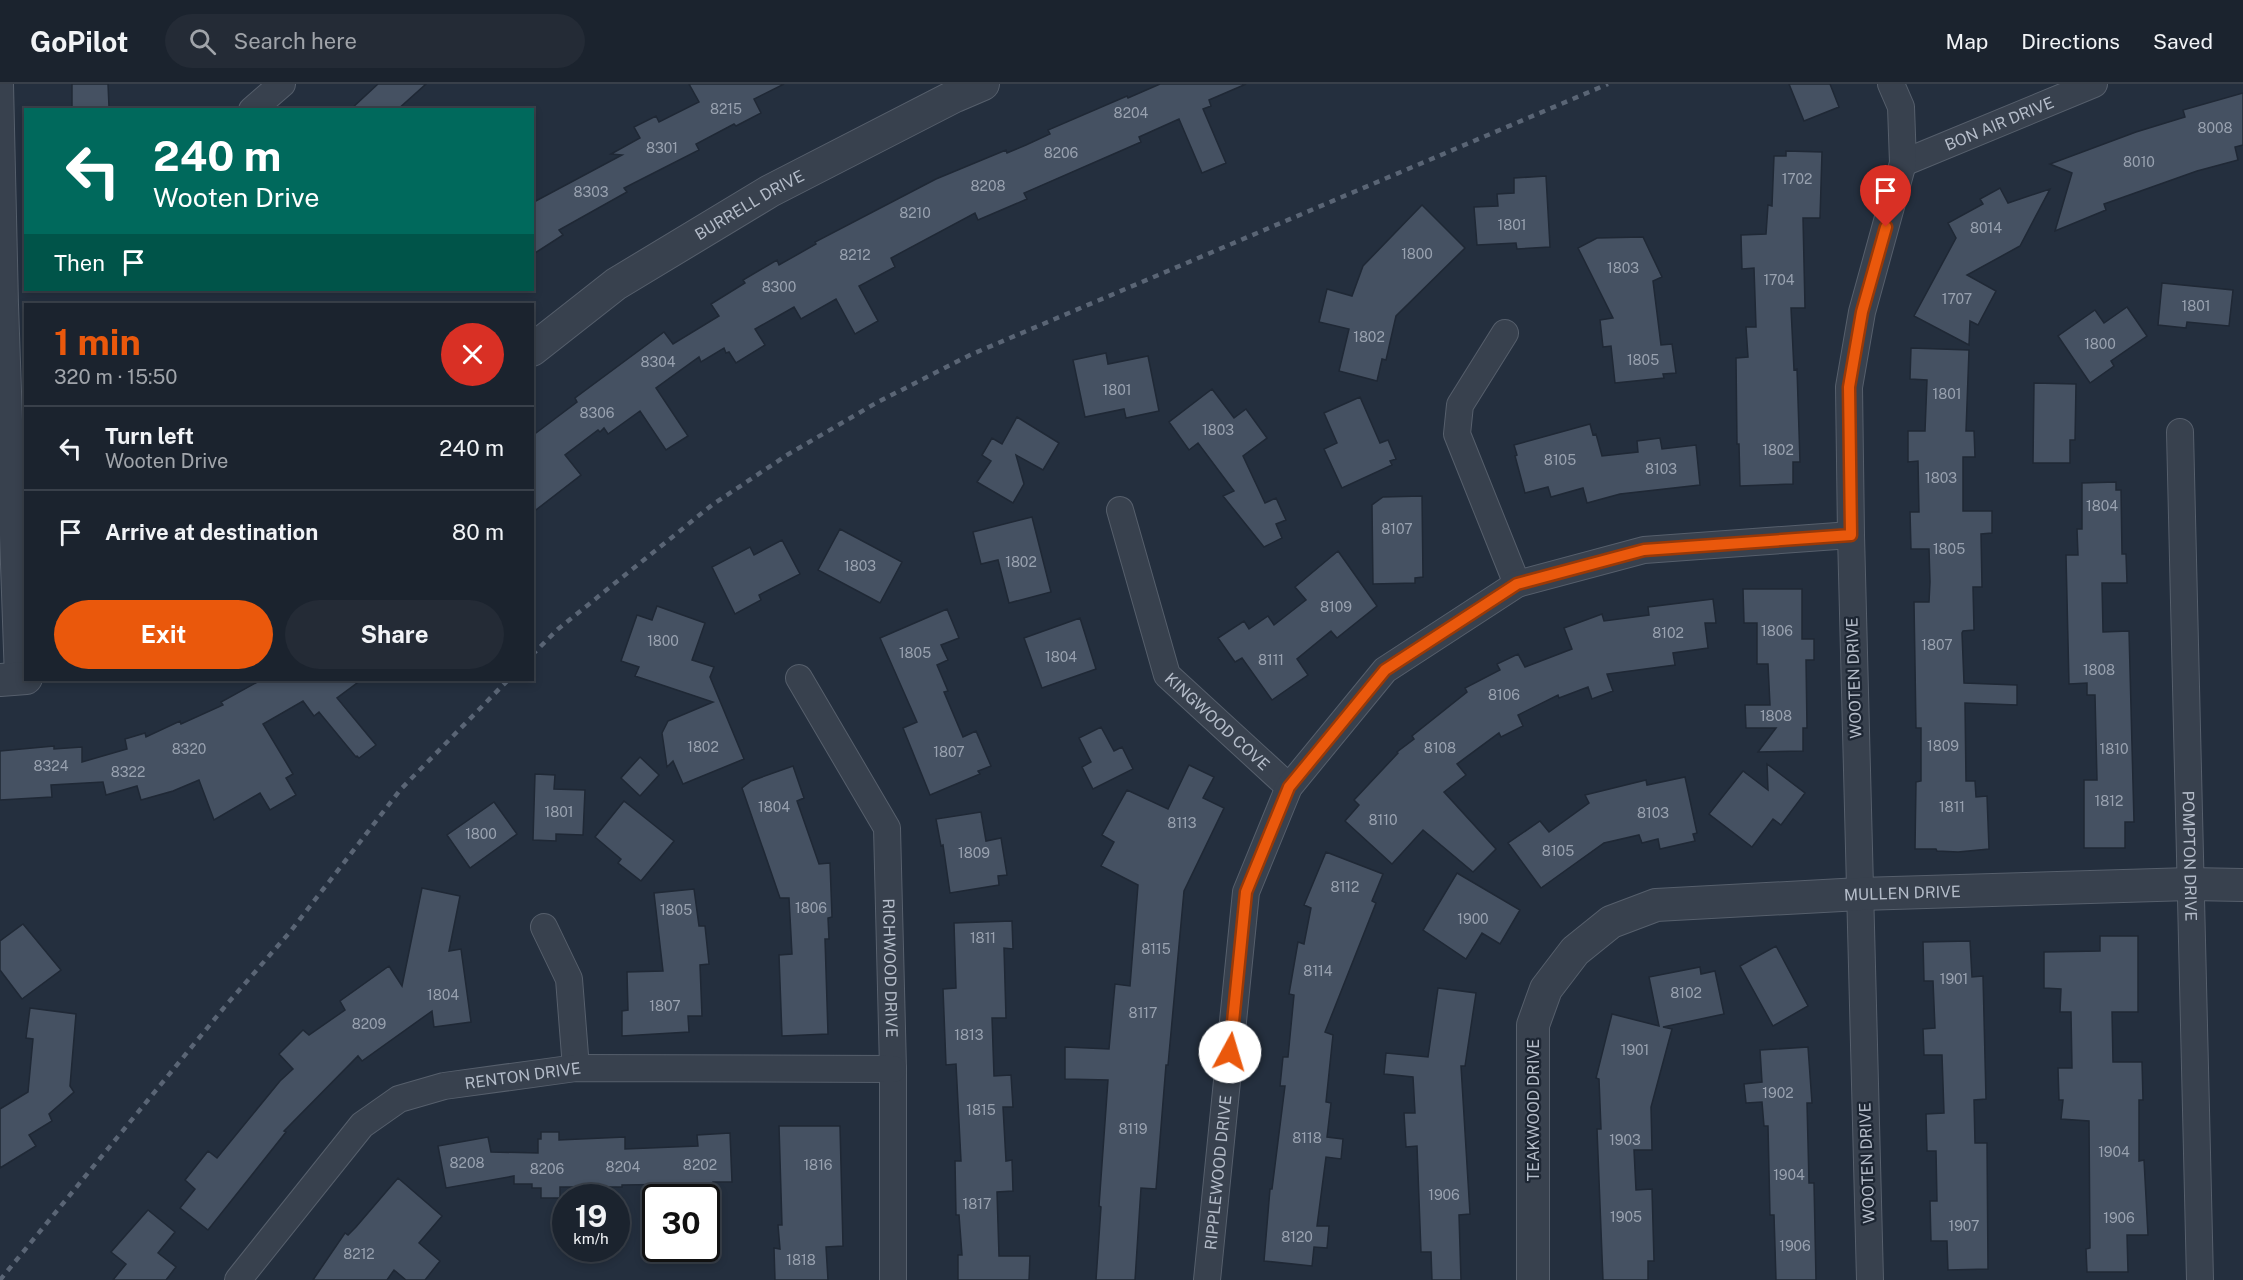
<!DOCTYPE html>
<html lang="en">
<head>
<meta charset="utf-8">
<style>
	:root { --surface:#1b232e; --page:#242b36; --text:#f1f3f6; --muted:#a0a4aa; --line:#39404a; --accent:#ea580c }
	body { margin:0; font-family:"Public Sans",sans-serif; background:var(--page); color:var(--text); height:100vh; display:flex; flex-direction:column; font-size:22px; white-space:nowrap }
	* { box-sizing:border-box; margin:0 }
	p { font-size:20px; color:var(--muted) }
	.icon { flex:none; width:33px; height:33px; fill:none; stroke:currentColor; stroke-width:2; stroke-linecap:round; stroke-linejoin:round }
	.map { position:relative; flex:1; overflow:hidden }
	.drawer { position:absolute; left:24px; top:219px; width:510px; height:378px; display:flex; flex-direction:column; background:var(--surface); border-radius:0px; box-shadow:0 3px 9px #0003,0 0 0 2px var(--line) }
	.drawer>* { flex:none }
	.banner { position:absolute; left:24px; top:24px; width:510px; height:183px; border-radius:0px; box-shadow:0 3px 9px #0003,0 0 0 2px var(--line); background:#00695c; color:#fff; overflow:hidden }
	.speed { position:absolute; left:552px; top:1100px; display:flex; gap:12px; font-size:30px; font-weight:700; text-align:center }
	.speed>* { display:grid; place-content:center; width:78px; height:78px; border-radius:50%; background:var(--surface); box-shadow:0 3px 9px #0003,0 0 0 2px var(--line); line-height:1 }
	.speed small { font-size:15px; font-weight:400 }
	.speed .limit { border:3px solid #111; border-radius:9px; background:#fff; color:#111 }
	.pin { position:absolute; display:grid; place-items:center; width:51px; height:51px; color:#fff; margin:-62px -26px; border-radius:50% 50% 50% 0; rotate:-45deg; box-shadow:0 0 6px #0007 }
	.pin .icon { rotate:45deg }
	.me { position:absolute; width:66px; margin:-33px; rotate:6deg; stroke-linejoin:round; filter:drop-shadow(0 0 4px #0008) }
	.turn { display:flex; align-items:center; gap:21px; height:126px; padding:0 30px; font-size:27px }
	.turn .icon { width:78px; height:78px; stroke-width:2.5 }
	.turn b { display:block; font-size:42px; line-height:51px }
	.then { display:flex; align-items:center; height:57px; padding:0 30px; background:#0003; gap:12px; font-size:22px }
	.round { display:grid; place-items:center; flex:none; width:63px; height:63px; border-radius:32px; background:var(--page) }
	.headline { display:flex; align-items:center; justify-content:space-between; height:102px; padding:0 30px }
	h1 { font-size:36px; font-weight:700; line-height:45px; color:var(--accent) }
	.action { display:flex; gap:12px; margin-top:auto; padding:12px 30px }
	.action a { flex:1; height:69px; border-radius:36px; background:var(--accent); color:#fff; font-size:24px; font-weight:700; line-height:69px; text-align:center }
	.action a+a { background:var(--page); color:var(--text) }
	ul { padding:0; list-style:none }
	li { display:flex; align-items:center; gap:18px; height:84px; padding:0 30px; border-top:2px solid var(--line) }
	li div { flex:1 }
	li b { display:block; font-size:22px }
	li em { font-style:normal }
	header { display:flex; align-items:center; gap:36px; box-sizing:border-box; height:84px; padding:0 30px; background:var(--surface); border-bottom:2px solid var(--line) }
	header strong { font-size:28px }
	nav { display:flex; gap:33px; margin-inline-start:auto; font-size:21px }
	.search { width:420px; height:54px; background:var(--page); display:flex; align-items:center; gap:15px; box-sizing:border-box; padding:0 21px; border-radius:33px; color:var(--muted); font-size:22px }
	.map>svg:first-child { display:block }
</style>
</head>
<body>
<header>
<strong>GoPilot</strong>
<div class="search"><svg class="icon" aria-label="search" viewBox="0 0 24 24"><circle cx="10" cy="10" r="6"/><path d="M15 15l6 6"/></svg>Search here</div>
<nav><a>Map</a><a>Directions</a><a>Saved</a></nav>
</header>
<div class="map">
<svg width="2243" height="1196" viewBox="0 0 2243 1196">
	<rect width="100%" height="100%" fill="#242f3e"/>
	<!-- building -->
	<path fill="#455162" stroke="#1f2835" stroke-width="1.5" d="M72,0H108L109,23L72,24Z
		M378,0H426L397,26H350Z
		M689,0H784L754,15L761,29L736,42L734,40L696,60L699,66L624,104L627,108L559,146L563,151L532,171V119L622,71L611,70L640,54L634,43L656,32L659,38L699,18Z
		M1160,0H1246L1209,16L1211,22L1203,25L1226,79L1202,89L1179,35L1139,53L1141,58L1024,109L1027,115L978,136L975,129L891,174L895,183L859,202L878,237L855,250L836,215L801,235L794,223L755,245L765,261L736,279L729,268L726,269L724,264L701,278L699,273L656,304L688,352L666,366L640,327L608,350L604,344L600,348L598,346L565,371L581,391L532,429V352L577,318L575,314L664,248L673,260L719,232L711,220L745,199L743,196L777,176L779,181L816,160L815,158L936,95L1006,66L1007,69L1026,61L1050,50L1048,46L1127,12L1128,14Z
		M1789,0H1830L1839,23L1804,37Z
		M2243,9V61L2235,63L2238,76L2197,87L2104,120L2106,126L2055,147L2072,89L2050,80L2136,48L2185,33L2183,26Z
		M1786,67L1822,68L1820,134H1803L1805,224H1791L1794,286L1797,285L1800,378H1793V400L1740,402L1739,360H1737L1736,274L1748,273L1746,243H1756L1754,184L1742,185L1741,151L1766,150L1768,121L1772,122L1774,72H1786Z
		M1546,92L1550,163L1517,165L1516,159L1477,161L1474,123L1498,122L1497,110L1514,109V94Z
		M2000,104L2008,119L2050,105L2020,162L1967,191L1996,207L1978,241L1970,237L1969,261L1914,232L1956,154L1948,139L1983,120L1980,115Z
		M1422,121L1465,164L1396,232L1386,276L1382,275L1377,297L1339,287L1349,245L1319,238L1327,205L1352,212L1363,182Z
		M1643,153L1662,193L1653,197L1661,261L1672,260L1676,289L1663,290L1664,294L1615,299L1611,262L1603,263L1600,236L1613,234L1578,164L1597,154Z
		M2162,199L2233,206L2229,242L2187,238L2186,244L2158,241Z
		M2127,223L2147,252L2111,277L2114,282L2090,299L2058,252L2095,226L2104,239Z
		M1911,264L1969,266L1966,347H1974L1975,373H1963V427H1992V449L1981,450L1982,503H1973L1974,546L1963,547L1962,549L1964,599L2017,601V621L1965,619L1966,697H1975L1976,713L1987,712L1989,765L1958,768L1937,767L1936,765H1915L1916,698L1921,697V644H1916L1914,518H1929L1930,498L1929,465H1911L1910,428H1919L1918,377L1908,378V347H1925L1927,296L1910,295Z
		M1106,269L1108,280L1148,272L1159,327L1126,334L1124,325L1085,333L1073,276Z
		M2034,299L2076,300L2075,356H2070V379H2033Z
		M1212,305L1234,334L1246,325L1267,354L1243,372L1265,419L1276,414L1286,436L1276,440L1282,454L1264,463L1223,412L1234,407L1198,359L1189,366L1169,338Z
		M1360,313L1380,359L1388,356L1396,375L1390,377L1392,381L1342,404L1324,365L1337,359L1324,329Z
		M1017,333L1059,359L1043,386L1016,371L1024,400L1013,419L977,398L991,377L982,371L992,354L1002,360Z
		M1590,340L1593,351L1596,350L1602,372L1638,368L1637,357L1660,354L1662,365L1696,361L1700,401L1620,410L1587,419L1583,404L1551,413L1548,403L1525,409L1515,372L1517,371L1514,361Z
		M2116,398V406H2121L2122,470H2126L2127,499H2102L2103,548L2129,547L2134,738H2125V764H2084V696H2097L2095,611H2087V599L2069,600L2066,471H2078L2077,445H2082V399Z
		M1422,412L1423,493L1415,494V499L1373,500L1372,421L1383,413Z
		M1032,433L1051,508L1009,519L998,476L981,480L973,448Z
		M840,445L902,478L880,519L818,486Z
		M782,456L800,490L759,511L761,516L735,530L712,483L750,463L754,471Z
		M1338,467L1377,522L1337,554L1331,547L1297,575L1308,591L1272,616L1242,574L1235,578L1218,554L1244,537L1249,545L1268,532L1274,541L1306,516L1295,503Z
		M1743,505H1802V555H1814V576H1806L1807,644H1803V667L1758,668L1776,644H1746L1745,621H1770L1768,580H1757V539H1744Z
		M1713,515L1716,539H1705L1708,564L1673,569L1675,581L1607,590L1613,607L1592,615L1588,603L1559,614L1558,611L1518,631L1523,642L1501,653L1499,649L1457,680L1466,691L1444,708L1496,765L1473,788L1423,746L1392,780L1345,737L1359,721L1354,716L1398,669L1397,668L1414,655L1412,652L1467,608L1465,604L1500,586L1497,580L1518,570L1525,583L1572,565L1564,544L1602,530L1604,537L1649,531L1648,523Z
		M657,522L705,539L692,576L714,583L710,593L744,675L683,700L673,677L667,683L662,649L668,637L713,618L635,592L639,583L621,577L637,531L652,536Z
		M947,525L959,554L941,561L948,576L937,581L948,607L944,608L963,653L976,647L991,682L978,687L980,690L930,711L903,644L917,638L880,554Z
		M1080,534L1096,585L1042,604L1024,554Z
		M261,596H361L337,614L376,661L359,674L357,672L356,673L319,628L314,632L303,617L263,640L293,690L286,694L296,711L270,726L260,709L214,736L199,696L173,707L141,716L137,702L106,711L103,698L51,701L52,713L0,716V667L54,662V665L82,663V678L127,665L125,655L145,649L146,653L180,637L181,640L223,621L221,618Z
		M1101,643L1114,667L1122,663L1133,685L1093,705L1082,683L1091,678L1079,654Z
		M640,673L659,691L640,712L621,694Z
		M1767,680L1805,709L1781,741L1773,735L1752,763L1709,730L1743,687L1768,706Z
		M1189,681L1214,693L1203,714L1224,724L1184,807L1168,981H1166L1156,1105L1141,1104L1135,1196H1096L1101,1123L1099,1122L1108,996L1065,995V963L1109,965L1115,900L1130,902L1138,801L1101,782L1114,758L1102,751L1127,706L1168,725Z
		M793,682L804,714L797,717L819,780L830,779L832,833L828,834L829,855H825L828,950L782,952L779,871L792,870L789,814H780L742,704L751,697Z
		M535,690L555,691L554,705L585,706L583,751L556,750V757L533,756Z
		M1685,693L1697,749L1693,750L1695,757L1660,765L1658,755L1642,759L1639,751L1604,759L1541,804L1508,759L1540,737L1549,748L1589,719L1585,711L1646,696L1647,701Z
		M624,717L674,757L641,797L618,779L621,775L595,753Z
		M494,718L517,750L470,784L447,751Z
		M981,728L986,757L1001,754L1007,791L998,792L999,801L950,809L943,761L941,762L936,735Z
		M1326,768L1383,790L1372,817L1376,819L1325,948L1333,951L1326,1018L1331,1019L1327,1053L1343,1055L1341,1075L1326,1073L1317,1142H1329L1327,1164L1314,1163L1312,1182L1264,1177L1270,1105H1272L1285,1002H1280L1283,973H1288L1294,911L1289,910L1298,858L1304,860L1311,824L1304,821Z
		M1457,789L1520,826L1500,860L1482,849L1466,875L1423,846Z
		M422,804L460,812L449,867L461,865L471,938L434,943L432,927L362,977L358,972L284,1047L286,1048L208,1146L180,1124L195,1105L185,1096L208,1067L217,1074L280,997L293,985L279,970L303,946L309,951L345,926L340,917L389,882L402,902Z
		M694,805L699,842H705L709,880L700,881L702,932H688L689,948L622,952V927L628,926L627,888L663,887L654,809Z
		M1012,837L1013,865L1004,864L1006,934H992L994,992L1011,991L1013,1023H1003L1006,1077L1012,1076L1013,1107L997,1108L999,1172H1030L1029,1196H958V1171H962L959,1131H956L955,1077H961L956,980L946,981L943,905L956,904L954,839Z
		M23,840L61,886L22,915L0,886V857Z
		M2100,852H2138V928H2112L2113,978H2142L2143,1016H2139V1077L2144,1076L2148,1151H2127L2128,1188H2087L2086,1165L2090,1164L2089,1037L2061,1035L2063,1016H2059L2058,984H2072L2071,928H2060L2061,905L2044,904V868L2100,867Z
		M1970,857L1972,893L1983,892L1986,1015L1974,1016L1975,1059H1987L1988,1185L1948,1186L1947,1157H1931L1930,1117H1937L1936,1067H1927L1926,1030L1944,1029L1942,971H1924L1923,945L1935,944L1933,897H1924L1923,858Z
		M1776,862L1808,922L1773,942L1740,882Z
		M1700,883L1701,890L1715,887L1724,930L1663,943L1672,945L1651,1023L1652,1066H1634L1636,1106L1652,1105L1654,1177H1648V1196H1603L1597,1045H1601L1599,995L1596,994L1612,930L1659,942L1649,893Z
		M1438,904L1476,909L1465,982H1461L1470,1130L1459,1131L1461,1196H1432L1431,1168H1421L1417,1062L1406,1063L1404,1029H1415L1413,993L1384,990L1386,969L1428,973Z
		M30,924L76,930L70,1002L74,1008L49,1030L52,1037L29,1051L36,1062L0,1084V1025L28,1008L33,955L26,954Z
		M1808,963L1812,1019H1807L1809,1099H1814L1816,1196H1776L1774,1131H1770L1768,1042H1764L1762,1018L1746,1019L1744,1000L1762,998L1760,966Z
		M779,1042H840L843,1162L826,1163L828,1196H775L774,1164L780,1165L778,1141H782Z
		M541,1048H559V1056L625,1053V1065L698,1062L697,1051L730,1049L732,1098H713V1110L689,1111V1100L622,1101V1103H560V1114H541V1104H532V1100H514V1092L446,1104L438,1062L488,1053L491,1068L538,1069V1055H541Z
		M398,1094L442,1132L419,1159L440,1177L425,1196H406L394,1186L387,1196H313L345,1149L348,1151L356,1143Z
		M148,1126L175,1148L158,1169L176,1183L166,1196H113L126,1180L111,1168Z"/>
	<g fill="none" stroke-linecap="round" stroke-linejoin="round">
		<defs>
			<g id="minor">
				<path d="M0,0L5,221L18,595"/>
				<path d="M252,26L282,0"/>
				<path id="s1" d="M1903,79L2094,0"/>
				<path d="M1505,249L1460,321L1457,350L1517,500"/>
				<path id="s2" d="M2180,348L2200,1196"/>
				<path id="s3" d="M1120,426L1167,591L1289,703"/>
				<path id="s4" d="M799,594L887,744L893,985V1196"/>
				<path d="M544,843L569,895L576,984"/>
				<path id="s5" d="M238,1196L362,1041L399,1015L444,1002L576,984L893,985"/>
				<path id="s6" d="M1207,1196L1246,808L1289,703L1385,586L1517,500L1644,466L1851,451"/>
				<path d="M1870,1196L1851,451L1849,303L1862,228L1903,79L1901,23L1891,0"/>
			</g>
			<g id="tertiary">
				<path id="s7" d="M532,266L616,200L770,107L955,12L983,0"/>
				<path d="M0,596L26,594"/>
				<path id="s8" d="M1533,1196V941L1546,905L1575,867L1611,838L1656,821L1860,810L2190,800L2243,801"/>
			</g>
		</defs>
		<!-- minor casing -->
		<use href="#minor" stroke="#565f6c" stroke-width="28"/>
		<!-- tertiary casing -->
		<use href="#tertiary" stroke="#565f6c" stroke-width="34"/>
		<!-- minor -->
		<use href="#minor" stroke="#38414e" stroke-width="26"/>
		<!-- tertiary -->
		<use href="#tertiary" stroke="#38414e" stroke-width="32"/>
		<!-- rail -->
		<path stroke="#5a6575" stroke-width="4.5" stroke-dasharray="6 6" stroke-linecap="butt" d="M532,571L558,545L712,421L787,371L876,319L970,271L1608,0
			M0,1196L227,920L290,848L401,705L508,596"/>
	</g>
	<g fill="none" stroke-linecap="round" stroke-linejoin="round">
		<defs>
			<path id="route" d="M1230,968L1246,808L1289,703L1385,586L1517,500L1644,466L1851,451L1849,303L1862,228L1886,143"/>
		</defs>
		<!-- route casing -->
		<use href="#route" stroke="#983908" stroke-width="15"/>
		<!-- route -->
		<use href="#route" stroke="#ea580c" stroke-width="10"/>
	</g>
	<g text-anchor="middle" dominant-baseline="central" stroke-width="4.5" stroke-linejoin="round" paint-order="stroke">
		<!-- number labels -->
		<g font-size="14" fill="#98a1af">
			<text x="726" y="25">8215</text>
			<text x="1131" y="29">8204</text>
			<text x="2215" y="44">8008</text>
			<text x="662" y="64">8301</text>
			<text x="1061" y="69">8206</text>
			<text x="2139" y="78">8010</text>
			<text x="1797" y="95">1702</text>
			<text x="988" y="102">8208</text>
			<text x="591" y="108">8303</text>
			<text x="915" y="129">8210</text>
			<text x="1512" y="141">1801</text>
			<text x="1986" y="144">8014</text>
			<text x="1417" y="170">1800</text>
			<text x="855" y="171">8212</text>
			<text x="1623" y="184">1803</text>
			<text x="1779" y="196">1704</text>
			<text x="779" y="203">8300</text>
			<text x="1957" y="215">1707</text>
			<text x="2196" y="222">1801</text>
			<text x="1369" y="253">1802</text>
			<text x="2100" y="260">1800</text>
			<text x="1643" y="276">1805</text>
			<text x="658" y="278">8304</text>
			<text x="1117" y="306">1801</text>
			<text x="1947" y="310">1801</text>
			<text x="597" y="329">8306</text>
			<text x="1218" y="346">1803</text>
			<text x="1778" y="366">1802</text>
			<text x="1560" y="376">8105</text>
			<text x="1661" y="385">8103</text>
			<text x="1941" y="394">1803</text>
			<text x="2102" y="422">1804</text>
			<text x="1397" y="445">8107</text>
			<text x="1949" y="465">1805</text>
			<text x="1021" y="478">1802</text>
			<text x="860" y="482">1803</text>
			<text x="1336" y="523">8109</text>
			<text x="1777" y="547">1806</text>
			<text x="1668" y="549">8102</text>
			<text x="663" y="557">1800</text>
			<text x="1937" y="561">1807</text>
			<text x="915" y="569">1805</text>
			<text x="1061" y="573">1804</text>
			<text x="1271" y="576">8111</text>
			<text x="2099" y="586">1808</text>
			<text x="1504" y="611">8106</text>
			<text x="1776" y="632">1808</text>
			<text x="1943" y="662">1809</text>
			<text x="703" y="663">1802</text>
			<text x="1440" y="664">8108</text>
			<text x="189" y="665">8320</text>
			<text x="2114" y="665">1810</text>
			<text x="949" y="668">1807</text>
			<text x="51" y="682">8324</text>
			<text x="128" y="688">8322</text>
			<text x="2109" y="717">1812</text>
			<text x="774" y="723">1804</text>
			<text x="1952" y="723">1811</text>
			<text x="559" y="728">1801</text>
			<text x="1653" y="729">8103</text>
			<text x="1383" y="736">8110</text>
			<text x="1182" y="739">8113</text>
			<text x="481" y="750">1800</text>
			<text x="1558" y="767">8105</text>
			<text x="974" y="769">1809</text>
			<text x="1345" y="803">8112</text>
			<text x="811" y="824">1806</text>
			<text x="676" y="826">1805</text>
			<text x="1473" y="835">1900</text>
			<text x="983" y="854">1811</text>
			<text x="1156" y="865">8115</text>
			<text x="1318" y="887">8114</text>
			<text x="1954" y="895">1901</text>
			<text x="1686" y="909">8102</text>
			<text x="443" y="911">1804</text>
			<text x="665" y="922">1807</text>
			<text x="1143" y="929">8117</text>
			<text x="369" y="940">8209</text>
			<text x="969" y="951">1813</text>
			<text x="1635" y="966">1901</text>
			<text x="1778" y="1009">1902</text>
			<text x="981" y="1026">1815</text>
			<text x="1133" y="1045">8119</text>
			<text x="1307" y="1054">8118</text>
			<text x="1625" y="1056">1903</text>
			<text x="2114" y="1068">1904</text>
			<text x="467" y="1079">8208</text>
			<text x="700" y="1081">8202</text>
			<text x="818" y="1081">1816</text>
			<text x="623" y="1083">8204</text>
			<text x="547" y="1085">8206</text>
			<text x="1789" y="1091">1904</text>
			<text x="1444" y="1111">1906</text>
			<text x="977" y="1120">1817</text>
			<text x="1626" y="1133">1905</text>
			<text x="2119" y="1134">1906</text>
			<text x="1964" y="1142">1907</text>
			<text x="1297" y="1153">8120</text>
			<text x="1795" y="1162">1906</text>
			<text x="359" y="1170">8212</text>
			<text x="801" y="1176">1818</text>
		</g>
		<!-- street labels -->
		<g font-size="16" fill="#b4bcc9" stroke="#1d2633">
			<text stroke="none"><textPath href="#s1" startOffset="104">BON AIR DRIVE</textPath></text>
			<text stroke="none"><textPath href="#s7" startOffset="262">BURRELL DRIVE</textPath></text>
			<text transform="translate(1854 594) rotate(-92)">WOOTEN DRIVE</text>
			<text stroke="none"><textPath href="#s3" startOffset="240">KINGWOOD COVE</textPath></text>
			<text stroke="none"><textPath href="#s2" startOffset="424">POMPTON DRIVE</textPath></text>
			<text stroke="none"><textPath href="#s8" startOffset="682">MULLEN DRIVE</textPath></text>
			<text stroke="none"><textPath href="#s4" startOffset="314">RICHWOOD DRIVE</textPath></text>
			<text stroke="none"><textPath href="#s5" startOffset="370">RENTON DRIVE</textPath></text>
			<text transform="translate(1533 1026) rotate(-90)">TEAKWOOD DRIVE</text>
			<text transform="translate(1867 1079) rotate(-92)">WOOTEN DRIVE</text>
			<text stroke="none"><textPath href="#s6" startOffset="108">RIPPLEWOOD DRIVE</textPath></text>
		</g>
	</g>
</svg>
<div class="speed"><div>19<small>km/h</small></div><div class="limit">30</div></div>
<div class="pin" style="left:1886px;top:143px;background:#d93025"><svg class="icon" aria-label="arrive" viewBox="0 0 24 24"><path d="M6 21V4h12l-3 4 3 4H6"/></svg></div>
<svg class="me" style="left:1230px;top:968px" viewBox="-20 -20 40 40"><circle r="19" fill="#fff"/><path d="M0-13L10 11 0 6-10 11z" fill="#ea580c"/></svg>
<div class="banner">
<div class="turn"><svg class="icon" aria-label="left" viewBox="0 0 24 24"><path d="M17 20v-9H6M10 6l-5 5 5 5"/></svg><div><b>240 m</b>Wooten Drive</div></div>
<div class="then">Then<svg class="icon" aria-label="arrive" viewBox="0 0 24 24"><path d="M6 21V4h12l-3 4 3 4H6"/></svg></div>
</div>
<section class="drawer">
<div class="headline"><div><h1>1 min</h1><p>320 m · 15:50</p></div><a class="round" style="background:#d93025;color:#fff"><svg class="icon" aria-label="close" viewBox="0 0 24 24"><path d="M6 6l12 12M18 6L6 18"/></svg></a></div>
<ul>
<li><svg class="icon" aria-label="left" viewBox="0 0 24 24"><path d="M17 20v-9H6M10 6l-5 5 5 5"/></svg><div><b>Turn left</b><p>Wooten Drive</p></div><em>240 m</em></li>
<li><svg class="icon" aria-label="arrive" viewBox="0 0 24 24"><path d="M6 21V4h12l-3 4 3 4H6"/></svg><div><b>Arrive at destination</b></div><em>80 m</em></li>
</ul>
<div class="action"><a>Exit</a><a>Share</a></div>
</section>
</div>
</body>
</html>
